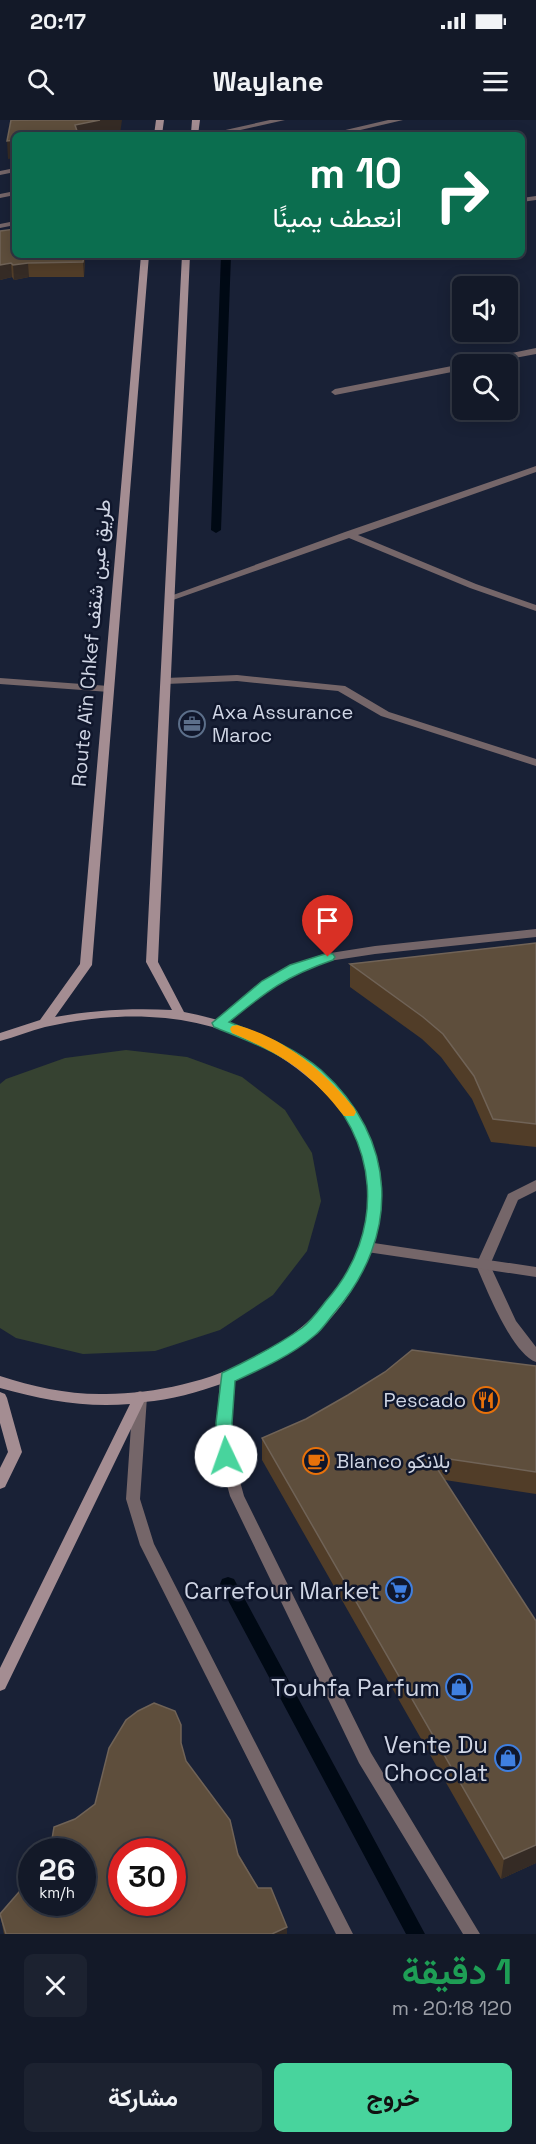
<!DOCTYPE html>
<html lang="ar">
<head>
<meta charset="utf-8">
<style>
	:root { --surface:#131928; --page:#1c2230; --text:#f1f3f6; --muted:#9da0a8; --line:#323845; --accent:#48d49d }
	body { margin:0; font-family:"Space Grotesk",Vazirmatn,sans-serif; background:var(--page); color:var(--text); direction:rtl; height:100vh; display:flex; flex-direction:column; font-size:22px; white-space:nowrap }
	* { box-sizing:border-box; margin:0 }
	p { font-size:20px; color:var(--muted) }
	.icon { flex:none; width:33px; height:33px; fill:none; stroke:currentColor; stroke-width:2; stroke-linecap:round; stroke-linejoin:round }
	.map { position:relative; height:1814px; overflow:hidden; direction:ltr }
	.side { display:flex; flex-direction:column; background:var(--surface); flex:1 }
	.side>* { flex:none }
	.hud { position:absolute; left:12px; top:12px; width:513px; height:126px; border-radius:9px; box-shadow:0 3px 15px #0003,0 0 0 2px var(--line); direction:rtl; background:#0b6e4f; color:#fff; overflow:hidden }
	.fabs { position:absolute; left:452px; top:156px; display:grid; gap:12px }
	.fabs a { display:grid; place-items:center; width:66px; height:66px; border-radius:9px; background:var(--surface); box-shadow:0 3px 15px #0003,0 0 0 2px var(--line); font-size:30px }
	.speed { position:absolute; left:18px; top:1718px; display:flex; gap:12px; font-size:30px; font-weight:700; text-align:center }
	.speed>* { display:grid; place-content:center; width:78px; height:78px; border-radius:50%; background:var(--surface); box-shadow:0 3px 15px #0003,0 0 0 2px var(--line); line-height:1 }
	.speed small { font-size:15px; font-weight:400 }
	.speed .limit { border:9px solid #d22; background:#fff; color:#111 }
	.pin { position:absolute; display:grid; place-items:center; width:51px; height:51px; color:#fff; margin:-62px -26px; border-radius:50% 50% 50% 0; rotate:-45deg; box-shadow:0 0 6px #0007 }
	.pin .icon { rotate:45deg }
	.me { position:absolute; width:66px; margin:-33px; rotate:357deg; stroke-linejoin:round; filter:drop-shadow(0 0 4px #0008) }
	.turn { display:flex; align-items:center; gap:21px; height:126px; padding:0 24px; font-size:27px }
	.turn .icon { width:78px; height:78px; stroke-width:2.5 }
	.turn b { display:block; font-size:42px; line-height:51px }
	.round { display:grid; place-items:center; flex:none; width:63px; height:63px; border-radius:9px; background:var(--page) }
	.overview { display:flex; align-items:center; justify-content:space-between; height:102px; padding:0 24px }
	h1 { font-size:36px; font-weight:700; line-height:45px; color:#1e9e55 }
	.action { display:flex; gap:12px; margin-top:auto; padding:12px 24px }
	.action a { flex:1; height:69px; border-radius:9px; background:var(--accent); color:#111; font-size:24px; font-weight:700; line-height:69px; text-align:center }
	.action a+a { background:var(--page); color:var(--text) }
	.status { display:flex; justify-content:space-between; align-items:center; height:42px; padding:0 30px; background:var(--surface); direction:ltr }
	.status svg { height:16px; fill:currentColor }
	header { display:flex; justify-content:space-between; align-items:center; height:78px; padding:0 24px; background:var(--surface); font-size:27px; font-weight:700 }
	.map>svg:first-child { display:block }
</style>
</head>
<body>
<div class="status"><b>20:17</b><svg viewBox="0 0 49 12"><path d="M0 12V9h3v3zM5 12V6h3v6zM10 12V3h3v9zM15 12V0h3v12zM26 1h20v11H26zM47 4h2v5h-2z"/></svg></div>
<header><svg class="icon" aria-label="menu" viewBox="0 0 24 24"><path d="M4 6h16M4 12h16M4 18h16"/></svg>Waylane<svg class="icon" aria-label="search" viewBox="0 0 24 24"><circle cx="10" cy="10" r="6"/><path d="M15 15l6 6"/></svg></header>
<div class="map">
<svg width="536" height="1814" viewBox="0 0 536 1814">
	<rect width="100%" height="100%" fill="#192136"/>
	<!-- green -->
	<path fill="#364231" d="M126,930L187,937L242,957L285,990L312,1033L321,1081L307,1131L273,1175L220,1210L155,1231L83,1234L16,1218L0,1208V964L6,959L65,938Z"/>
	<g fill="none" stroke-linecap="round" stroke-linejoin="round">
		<!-- stream -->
		<path fill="#000914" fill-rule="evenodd" d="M221,135H231L221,410L216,413L211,410Z
			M228,1457L234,1459L425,1814H406L222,1469L220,1464L222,1459Z"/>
		<!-- service -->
		<path fill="#756669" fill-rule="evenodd" d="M15,101V105L0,108V104Z"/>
		<!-- minor -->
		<path fill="#756669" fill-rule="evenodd" d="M270,0H285L218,15H203Z
			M388,0H403L339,15H324Z
			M15,48V52L0,55V51Z
			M15,71V75L0,78V74Z
			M536,76V80L522,82V78Z
			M536,228V234L483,244H469L473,241Z
			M462,244V250L335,275L331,272L335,269Z
			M536,346V352L358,415L476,464L536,485V491L470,468L349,418L173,480H167L165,478L345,412Z
			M237,555L345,566L389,592L536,639V646L381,596L338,571L237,561L166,564L161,561L166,558Z
			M0,558L109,566L114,569L109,572L0,564Z
			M536,809V817L375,834L329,841L299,851L270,867L223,906L219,907L213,903L262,861L291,845L324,834L375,826Z
			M536,1060V1071L518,1080L490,1145L516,1201L536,1227V1242C512,1234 486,1168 476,1145L508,1074Z
			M227,1251L232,1253L234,1257L231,1303L233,1336L244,1376L371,1633L480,1814H463L359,1643L230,1376L219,1336L217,1303L220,1257L222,1253Z
			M140,1271L145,1273L147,1277L140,1379L154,1424L353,1814H336L140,1425L126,1379L133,1277L135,1273Z"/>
		<!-- tertiary -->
		<path fill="#756669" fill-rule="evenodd" d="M367,1122L536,1147V1157L367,1132L362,1131L360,1127L362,1123Z"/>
		<!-- secondary -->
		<path fill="#a48d92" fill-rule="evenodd" d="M156,0H164L162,15H154Z
			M192,0H200L198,15H162L166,13H191Z
			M141,135H149L92,845L55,897C94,890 132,888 172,890L146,842L182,135H190L158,842L184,892C228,901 269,914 306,940C313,945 320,953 326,959C385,1014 398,1080 362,1152C352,1172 338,1192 322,1207C293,1232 259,1250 224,1263C198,1272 171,1280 144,1282L5,1569L0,1571V1548L130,1284C85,1288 43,1280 0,1268V1256C34,1267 70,1275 106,1274C221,1273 358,1209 370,1082C373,1039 351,997 321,969C244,896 146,884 45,907C30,911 15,917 0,921V913L40,900L80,844Z
			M0,1272L5,1274L7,1278L22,1332L5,1367L0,1369V1348L8,1332L0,1303Z"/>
	</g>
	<!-- wall -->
	<path fill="#513d28" d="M15,135H85L84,157H29L14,160L12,157L0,160Z
		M536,823V1027L491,1022L472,979L441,937L422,919L350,867V844Z
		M536,1246V1374L445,1360L536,1743L501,1759L262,1340V1318Z
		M182,1627L186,1641L258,1768L287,1807V1814H4L0,1794L32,1782L75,1699Z"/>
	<!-- shaded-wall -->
	<path fill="#352b25" d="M100,0H122L120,14L113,15H48L75,5Z
		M15,20V38L8,39L7,21Z
		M84,135H85L84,157L83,142Z
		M11,143L12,157L0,160V145Z
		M28,143L29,157L14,160L13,145Z
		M536,1725V1743L501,1759L504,1739Z
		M287,1807V1814H272V1813Z"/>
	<!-- building -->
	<path fill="#5e4e3c" stroke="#706357" stroke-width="1.5" fill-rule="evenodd" d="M11,0H100L75,5L77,11L48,15H15V20L7,21Z
		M15,109V135H84L83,142L28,143L13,145L11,143L0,145V111Z
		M536,823V1004L493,999L474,956L443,914L423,897L350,844Z
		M412,1230L536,1246V1352L429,1336L536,1501V1725L504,1739L262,1318L306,1299L348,1275L385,1252Z
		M154,1583L175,1591L181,1605V1623L186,1641L230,1700L238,1735L258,1768H271L287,1807L272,1814H6L0,1794L32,1757V1782H82V1731H48L51,1725L54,1707L75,1699L95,1684L109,1628L126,1600L138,1591ZM122,1731H172V1782H122Z"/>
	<!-- route -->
	<path fill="#48d49d" stroke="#2f8a66" stroke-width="1.5" d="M328,833L333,834L335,837L333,840C286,856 267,871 229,902C261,915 294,927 321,950C398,1019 401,1115 335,1192C328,1200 322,1210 314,1216C292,1235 261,1249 235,1261L232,1303L234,1336L231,1341L226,1342L220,1341L218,1336L216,1303L222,1253C249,1240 277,1226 302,1208C311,1201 319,1190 326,1181C387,1112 380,1018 311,957C283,933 248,921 214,907L212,903L262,861L290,845Z"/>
	<!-- slow -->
	<path fill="#f59e0b" d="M237,905C286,919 323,950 354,988L356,992L354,996H344C308,950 284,936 232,913L230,909L232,906Z"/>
	<!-- icons -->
	<defs>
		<symbol id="office-ring" viewBox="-11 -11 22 22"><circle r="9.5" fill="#10172c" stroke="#5c6f8a" stroke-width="1.5"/><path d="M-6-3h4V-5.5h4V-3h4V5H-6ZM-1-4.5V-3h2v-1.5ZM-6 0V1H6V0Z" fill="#5c6f8a"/></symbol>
		<symbol id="restaurant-ring" viewBox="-11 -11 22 22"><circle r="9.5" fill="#10172c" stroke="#e8710a" stroke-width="1.5"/><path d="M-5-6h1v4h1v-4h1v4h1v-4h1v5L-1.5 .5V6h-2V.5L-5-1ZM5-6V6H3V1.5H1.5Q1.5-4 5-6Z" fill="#e8710a"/></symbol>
		<symbol id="cafe-ring" viewBox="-11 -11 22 22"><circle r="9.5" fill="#10172c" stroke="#e8710a" stroke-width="1.5"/><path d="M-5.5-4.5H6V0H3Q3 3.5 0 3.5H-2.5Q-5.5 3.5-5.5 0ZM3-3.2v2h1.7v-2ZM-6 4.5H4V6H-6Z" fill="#e8710a"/></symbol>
		<symbol id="supermarket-ring" viewBox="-11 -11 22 22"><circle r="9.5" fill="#10172c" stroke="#3f7fe0" stroke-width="1.5"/><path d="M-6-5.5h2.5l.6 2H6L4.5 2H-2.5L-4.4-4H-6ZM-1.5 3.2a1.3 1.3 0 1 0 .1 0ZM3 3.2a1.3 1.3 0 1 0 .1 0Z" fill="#3f7fe0"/></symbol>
		<symbol id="shop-ring" viewBox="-11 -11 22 22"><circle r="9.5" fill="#10172c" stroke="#3f7fe0" stroke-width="1.5"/><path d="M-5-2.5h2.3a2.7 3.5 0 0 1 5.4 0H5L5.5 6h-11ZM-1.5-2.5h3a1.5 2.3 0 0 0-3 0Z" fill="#3f7fe0"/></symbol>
	</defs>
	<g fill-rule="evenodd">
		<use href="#office-ring" x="177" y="589" width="30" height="30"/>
		<use href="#restaurant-ring" x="471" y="1265" width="30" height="30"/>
		<use href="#cafe-ring" x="301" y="1326" width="30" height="30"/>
		<use href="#supermarket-ring" x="384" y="1455" width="30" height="30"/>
		<use href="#shop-ring" x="444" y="1552" width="30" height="30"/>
		<use href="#shop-ring" x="493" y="1623" width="30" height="30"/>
	</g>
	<g text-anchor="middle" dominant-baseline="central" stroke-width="5" stroke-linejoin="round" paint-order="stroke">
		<!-- street labels -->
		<g font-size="20" fill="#cfd5e4" stroke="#10172c">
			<text transform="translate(91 523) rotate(-85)">Route Aïn Chkef طريق عين شقف</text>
		</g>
		<!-- poi labels -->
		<g font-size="20" fill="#cfd5e4" stroke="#10172c" text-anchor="start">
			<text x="212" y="592">Axa Assurance<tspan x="212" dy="23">Maroc</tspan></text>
			<text x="466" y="1280" text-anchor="end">Pescado</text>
			<text x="336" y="1341">Blanco بلانكو</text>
		</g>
		<!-- near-poi labels -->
		<g font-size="24" fill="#cfd5e4" stroke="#10172c" text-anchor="end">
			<text x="380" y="1470">Carrefour Market</text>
			<text x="440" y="1567">Touhfa Parfum</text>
			<text x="488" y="1624">Vente Du<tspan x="488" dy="28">Chocolat</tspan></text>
		</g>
	</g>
</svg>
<div class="fabs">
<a><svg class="icon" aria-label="sound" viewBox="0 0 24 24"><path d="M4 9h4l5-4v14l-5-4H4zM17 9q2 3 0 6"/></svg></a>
<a><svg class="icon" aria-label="search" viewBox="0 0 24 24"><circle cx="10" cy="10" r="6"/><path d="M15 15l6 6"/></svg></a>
</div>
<div class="speed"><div>26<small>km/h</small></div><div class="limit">30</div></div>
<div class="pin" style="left:328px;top:837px;background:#d93025"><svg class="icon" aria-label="arrive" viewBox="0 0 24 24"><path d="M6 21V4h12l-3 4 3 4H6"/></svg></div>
<svg class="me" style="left:226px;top:1336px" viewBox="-20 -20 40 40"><circle r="19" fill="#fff"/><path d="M0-13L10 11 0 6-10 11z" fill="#48d49d"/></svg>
<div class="hud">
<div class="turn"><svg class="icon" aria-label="right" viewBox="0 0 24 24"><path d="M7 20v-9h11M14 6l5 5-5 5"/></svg><div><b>10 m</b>انعطف يمينًا</div></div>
</div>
</div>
<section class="side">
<div class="overview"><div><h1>1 دقيقة</h1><p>120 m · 20:18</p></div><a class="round"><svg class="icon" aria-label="close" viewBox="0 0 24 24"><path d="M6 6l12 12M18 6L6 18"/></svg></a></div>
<div class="action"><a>خروج</a><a>مشاركة</a></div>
</section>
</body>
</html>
